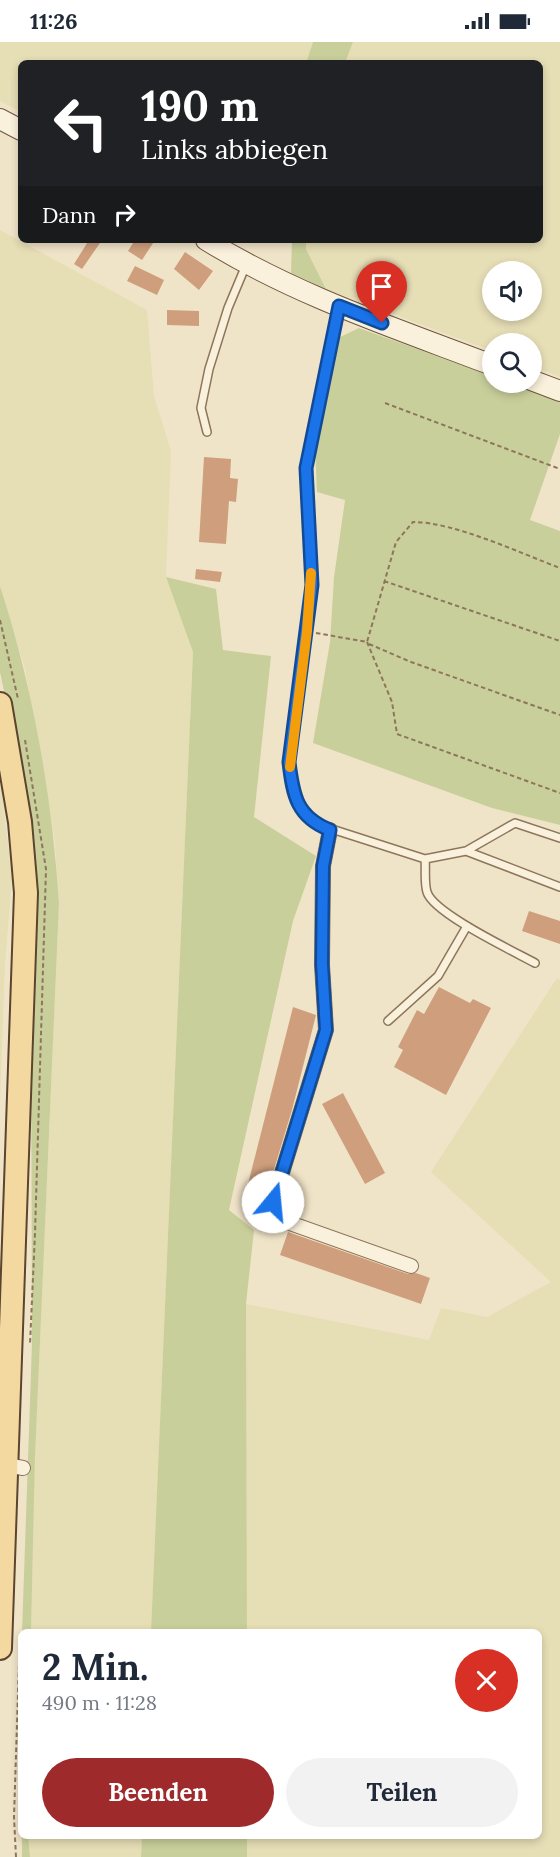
<!DOCTYPE html>
<html lang="de">
<head>
<meta charset="utf-8">
<style>
	:root { --surface:#fff; --page:#f2f2f3; --text:#1f2937; --muted:#747a83; --accent:#9e2a2b }
	body { margin:0; font-family:Lora,serif; background:var(--page); color:var(--text); height:100vh; display:flex; flex-direction:column; font-size:22px; white-space:nowrap }
	* { box-sizing:border-box; margin:0 }
	p { font-size:20px; color:var(--muted) }
	.icon { flex:none; width:33px; height:33px; fill:none; stroke:currentColor; stroke-width:2; stroke-linecap:round; stroke-linejoin:round }
	.map { position:relative; flex:1; overflow:hidden }
	.sheet { position:absolute; left:18px; top:1587px; width:524px; height:210px; display:flex; flex-direction:column; background:var(--surface); border-radius:9px; box-shadow:0 3px 9px #0003 }
	.sheet>* { flex:none }
	.guide { position:absolute; left:18px; top:18px; width:525px; height:183px; border-radius:9px; box-shadow:0 3px 9px #0003; background:#202124; color:#fff; overflow:hidden }
	.fabs { position:absolute; left:482px; top:219px; display:grid; gap:12px }
	.fabs a { display:grid; place-items:center; width:60px; height:60px; border-radius:50%; background:var(--surface); box-shadow:0 3px 9px #0003; font-size:30px }
	.pin { position:absolute; display:grid; place-items:center; width:51px; height:51px; color:#fff; margin:-62px -26px; border-radius:50% 50% 50% 0; rotate:-45deg; box-shadow:0 0 6px #0007 }
	.pin .icon { rotate:45deg }
	.me { position:absolute; width:66px; margin:-33px; rotate:17deg; stroke-linejoin:round; filter:drop-shadow(0 0 4px #0008) }
	.turn { display:flex; align-items:center; gap:21px; height:126px; padding:0 24px; font-size:27px }
	.turn .icon { width:78px; height:78px; stroke-width:2.5 }
	.turn b { display:block; font-size:42px; line-height:51px }
	.then { display:flex; align-items:center; height:57px; padding:0 24px; background:#0003; gap:12px; font-size:22px }
	.round { display:grid; place-items:center; flex:none; width:63px; height:63px; border-radius:32px; background:var(--page) }
	.head { display:flex; align-items:center; justify-content:space-between; height:102px; padding:0 24px }
	h1 { font-size:36px; font-weight:700; line-height:45px }
	.primary-button { display:flex; gap:12px; margin-top:auto; padding:12px 24px }
	.primary-button a { flex:1; height:69px; border-radius:36px; background:var(--accent); color:#fff; font-size:24px; font-weight:700; line-height:69px; text-align:center }
	.primary-button a+a { background:var(--page); color:var(--text) }
	.status { display:flex; justify-content:space-between; align-items:center; height:42px; padding:0 30px; background:var(--surface); direction:ltr }
	.status svg { height:16px; fill:currentColor }
	.map>svg:first-child { display:block }
</style>
</head>
<body>
<div class="status"><b>11:26</b><svg viewBox="0 0 49 12"><path d="M0 12V9h3v3zM5 12V6h3v6zM10 12V3h3v9zM15 12V0h3v12zM26 1h20v11H26zM47 4h2v5h-2z"/></svg></div>
<div class="map">
<svg width="560" height="1815" viewBox="0 0 560 1815">
	<rect width="100%" height="100%" fill="#f0e4c8"/>
	<!-- farmland -->
	<path fill="#e6deb5" fill-rule="evenodd" d="M0,0H313L306,21H21V70L0,59Z
		M353,0H560V335L531,324V302H492V309L326,247L306,207V198H540V21H345ZM492,230H531V268H492Z
		M0,188L147,268L154,354L171,409L166,535L193,610L151,1590H31L35,1415L59,861L55,801L25,627L0,544Z
		M0,734L12,837L5,922L0,1060Z
		M557,936L560,938V1815H247V1794H538V1590H247L246,1262L429,1298L441,1266L487,1275L551,1240L431,1130Z
		M28,1794H142L141,1815H30Z"/>
	<!-- green -->
	<path fill="#c9cf9b" d="M313,0H353L345,21H306Z
		M292,198H306V207L326,247L291,231Z
		M359,286L492,334V340L509,341L560,359V392L530,478L560,489V783L492,766L313,701L330,600L334,535L345,458L317,450L315,404L338,296Z
		M166,535L216,547L223,608L271,614L254,775L316,814L293,879L229,1168L254,1188L246,1262L247,1590H151L193,610Z
		M0,544C33,645 52,754 59,861L35,1415L31,1590H22L32,1301L31,962L19,720L0,630Z
		M21,1676V1794H28L30,1815H22Z
		M142,1794H247V1815H141Z"/>
	<!-- building -->
	<path fill="#cf9f7d" d="M89,198H102L82,227L74,222Z
		M135,198H155L142,218L128,209Z
		M185,210L213,229L199,248L174,227Z
		M135,224L164,238L157,253L127,239Z
		M167,268L199,269V284L167,283Z
		M204,415L231,417L230,436L238,437L236,460L229,459L226,502L199,500Z
		M196,527L222,530L220,540L195,537Z
		M529,869L560,879V902L522,889Z
		M439,945L470,961L473,957L491,966L446,1053L394,1025L403,1008L398,1005L417,968L424,972Z
		M293,965L316,973L292,1068L268,1147L248,1142Z
		M343,1051L385,1131L365,1142L322,1062Z
		M288,1190L408,1232L416,1231L430,1236L421,1262L280,1213Z"/>
	<g fill="none" stroke-linecap="round" stroke-linejoin="round">
		<defs>
			<path id="lane" d="M338,267L306,426L312,543L289,720C292,745 296,762 313,781L425,817C426,827 424,840 427,850C433,871 513,909 535,921
				M207,390L201,366L209,327L228,266L246,223
				M466,809L515,781L560,796
				M425,817L466,809L560,845
				M388,979L438,934L467,884"/>
			<path id="street" d="M330,788L323,824L322,923L326,988L273,1160L277,1172L287,1180L411,1224
				M0,1422L23,1426"/>
			<path id="secondary" d="M0,77L21,88
				M206,198C295,253 395,286 492,323
				M531,338L560,349"/>
			<path id="primary" d="M0,662L20,780L26,851L0,1606"/>
		</defs>
		<!-- lane casing -->
		<use href="#lane" stroke="#8d765c" stroke-width="10"/>
		<!-- street casing -->
		<use href="#street" stroke="#8d765c" stroke-width="16"/>
		<!-- secondary casing -->
		<use href="#secondary" stroke="#6f573f" stroke-width="22"/>
		<!-- primary casing -->
		<use href="#primary" stroke="#5b4430" stroke-width="26"/>
		<!-- path -->
		<path stroke="#8d765c" stroke-width="2" stroke-dasharray="4.5 3" stroke-linecap="butt" d="M385,361L560,427
			M384,539L560,599
			M0,578L18,657
			M316,591L367,600L396,500L413,480C454,480 520,511 560,526
			M367,600L392,660L397,692L560,751
			M369,602L411,620L560,673
			M25,698L46,827L35,1191L30,1302
			M16,1815L14,1775L20,1590"/>
		<!-- lane -->
		<use href="#lane" stroke="#faf1dc" stroke-width="7"/>
		<!-- street -->
		<use href="#street" stroke="#faf1dc" stroke-width="14"/>
		<!-- secondary -->
		<use href="#secondary" stroke="#faf1dc" stroke-width="20"/>
		<!-- primary -->
		<use href="#primary" stroke="#f3d9a0" stroke-width="22"/>
	</g>
	<g fill="none" stroke-linecap="round" stroke-linejoin="round">
		<defs>
			<path id="route" d="M273,1160L326,988L322,922L323,824L330,788C297,775 293,754 289,720L312,543L306,426L339,264L382,281"/>
		</defs>
		<!-- route casing -->
		<use href="#route" stroke="#114b97" stroke-width="15"/>
		<!-- route -->
		<use href="#route" stroke="#1a73e8" stroke-width="10"/>
		<!-- slow -->
		<path stroke="#f59e0b" stroke-width="10" d="M290,725L307,589L311,531"/>
	</g>
</svg>
<div class="fabs">
<a><svg class="icon" aria-label="sound" viewBox="0 0 24 24"><path d="M4 9h4l5-4v14l-5-4H4zM17 9q2 3 0 6"/></svg></a>
<a><svg class="icon" aria-label="search" viewBox="0 0 24 24"><circle cx="10" cy="10" r="6"/><path d="M15 15l6 6"/></svg></a>
</div>
<div class="pin" style="left:382px;top:281px;background:#d93025"><svg class="icon" aria-label="arrive" viewBox="0 0 24 24"><path d="M6 21V4h12l-3 4 3 4H6"/></svg></div>
<svg class="me" style="left:273px;top:1160px" viewBox="-20 -20 40 40"><circle r="19" fill="#fff"/><path d="M0-13L10 11 0 6-10 11z" fill="#1a73e8"/></svg>
<div class="guide">
<div class="turn"><svg class="icon" aria-label="left" viewBox="0 0 24 24"><path d="M17 20v-9H6M10 6l-5 5 5 5"/></svg><div><b>190 m</b>Links abbiegen</div></div>
<div class="then">Dann<svg class="icon" aria-label="right" viewBox="0 0 24 24"><path d="M7 20v-9h11M14 6l5 5-5 5"/></svg></div>
</div>
<section class="sheet">
<div class="head"><div><h1>2 Min.</h1><p>490 m · 11:28</p></div><a class="round" style="background:#d93025;color:#fff"><svg class="icon" aria-label="close" viewBox="0 0 24 24"><path d="M6 6l12 12M18 6L6 18"/></svg></a></div>
<div class="primary-button"><a>Beenden</a><a>Teilen</a></div>
</section>
</div>
</body>
</html>
